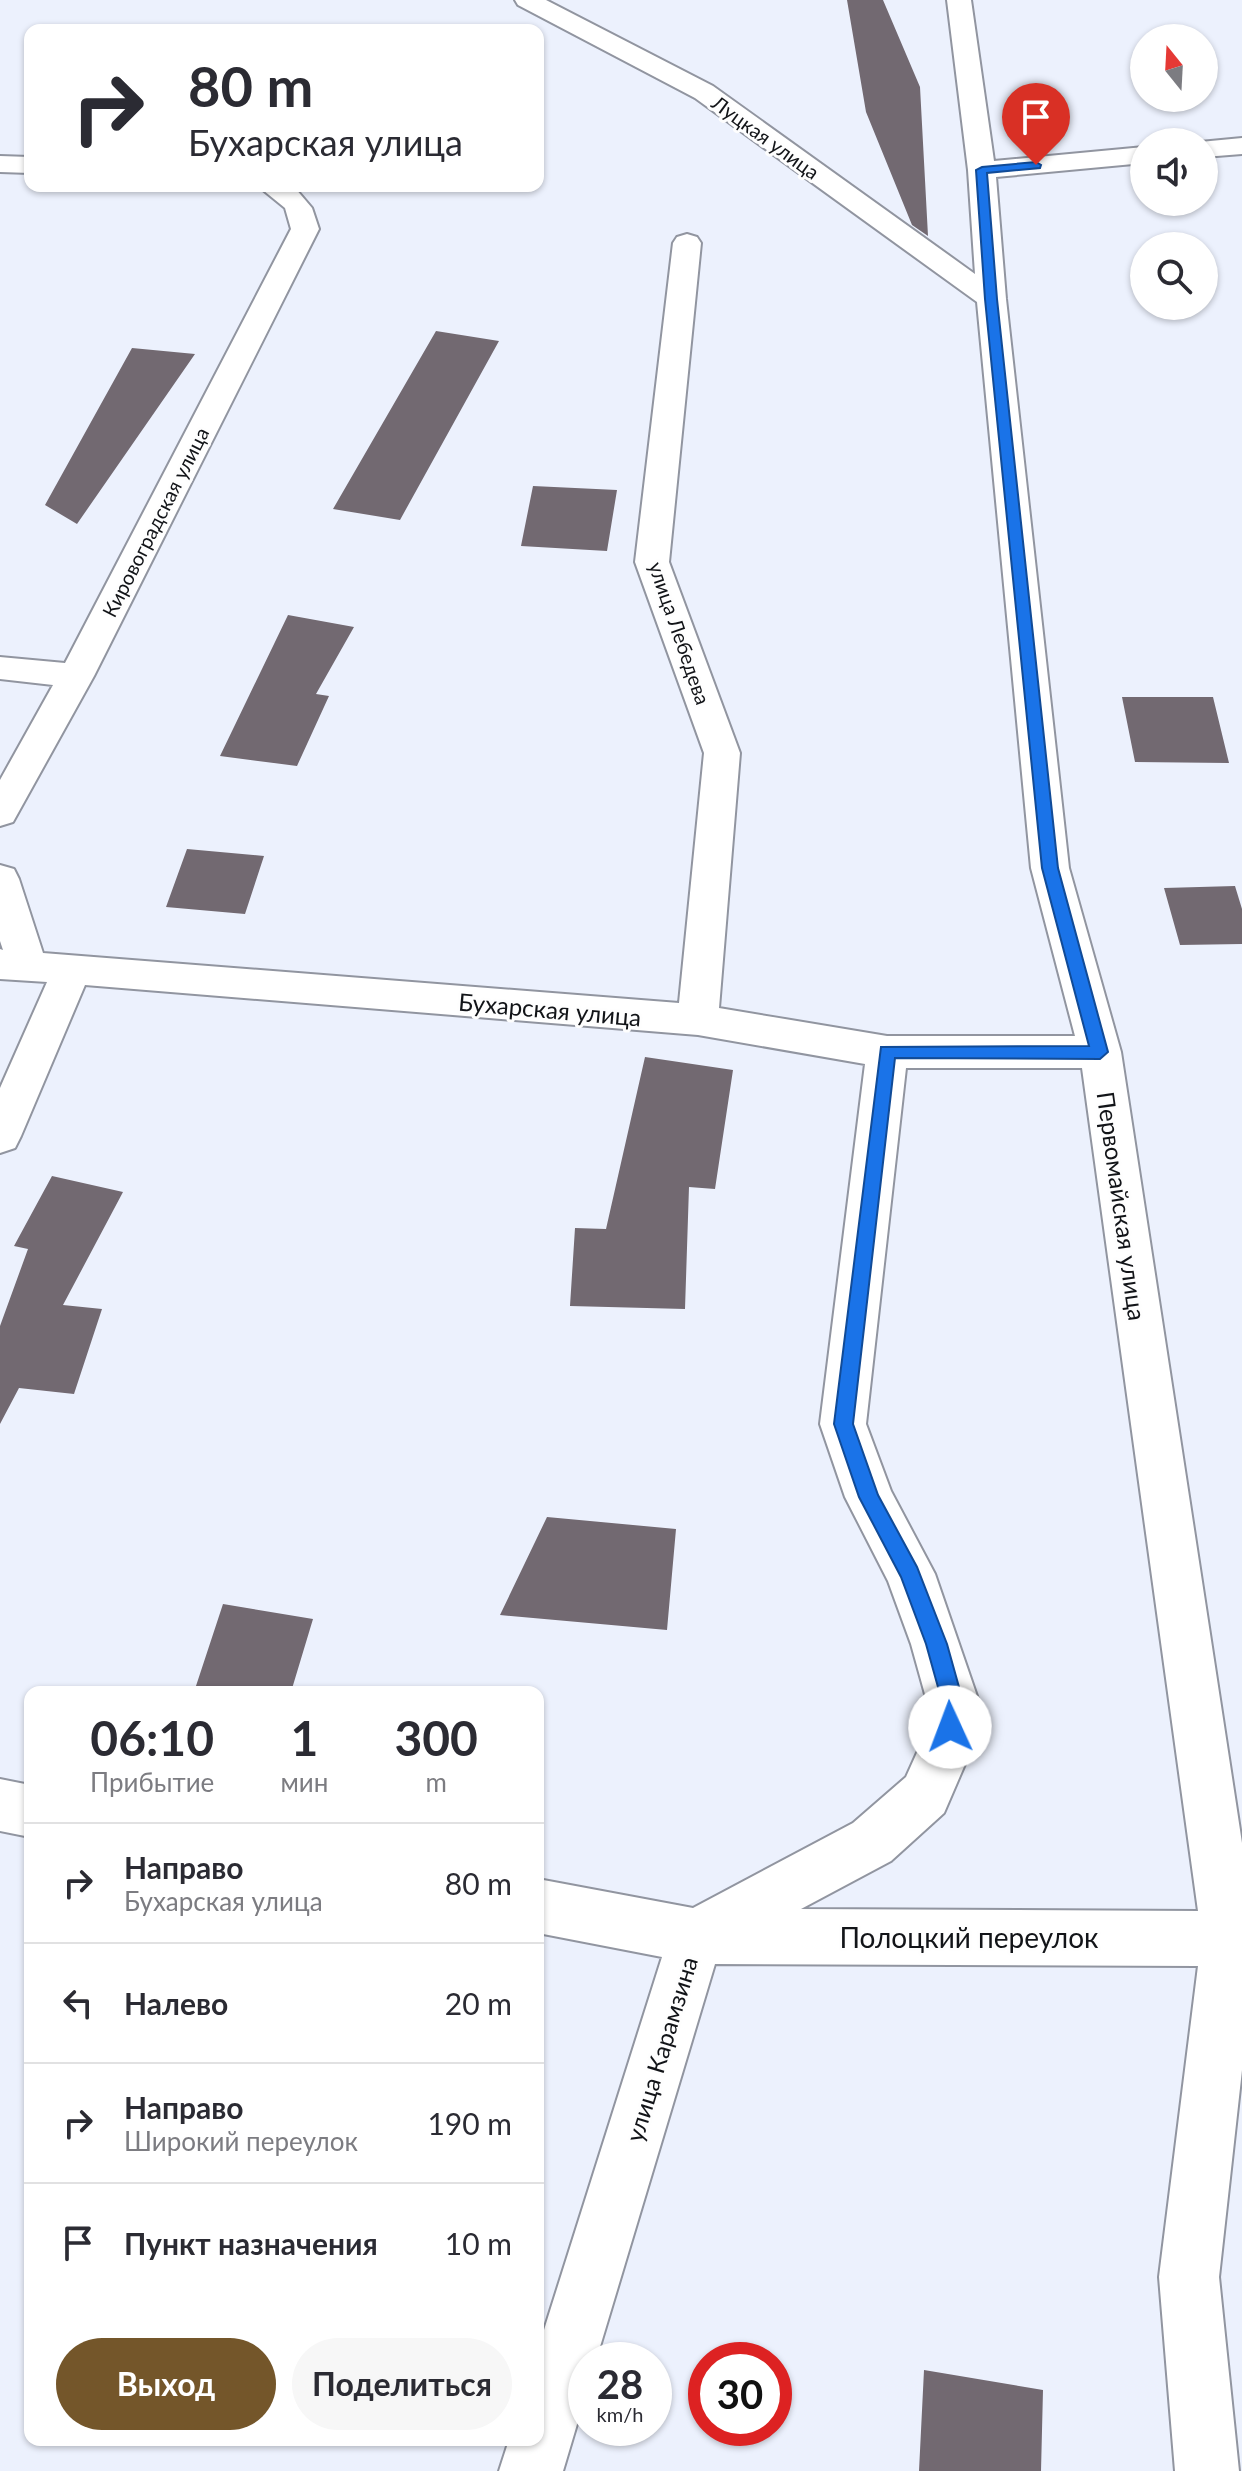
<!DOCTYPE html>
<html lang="ru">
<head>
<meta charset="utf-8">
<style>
	:root { --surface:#fff; --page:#f7f7f7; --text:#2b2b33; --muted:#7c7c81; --line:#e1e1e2; --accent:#74562a }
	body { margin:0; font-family:Lato,sans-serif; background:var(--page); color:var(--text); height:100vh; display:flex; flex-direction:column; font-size:30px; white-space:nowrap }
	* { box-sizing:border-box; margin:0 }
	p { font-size:26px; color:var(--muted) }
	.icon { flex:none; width:44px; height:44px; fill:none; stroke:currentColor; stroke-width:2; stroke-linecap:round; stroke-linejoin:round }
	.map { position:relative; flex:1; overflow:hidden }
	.side { position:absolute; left:24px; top:1686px; width:520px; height:760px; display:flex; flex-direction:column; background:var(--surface); border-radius:16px; box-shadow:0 2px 6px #0004 }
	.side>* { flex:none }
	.top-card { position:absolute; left:24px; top:24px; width:520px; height:168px; border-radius:16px; box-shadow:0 2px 6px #0004; background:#fff; color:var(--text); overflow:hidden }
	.needle { width:52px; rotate:342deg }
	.tools { position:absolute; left:1130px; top:24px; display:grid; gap:16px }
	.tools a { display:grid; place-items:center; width:88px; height:88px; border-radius:50%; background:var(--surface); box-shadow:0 2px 6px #0004; font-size:40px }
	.speed { position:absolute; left:568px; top:2342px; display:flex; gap:16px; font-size:40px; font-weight:700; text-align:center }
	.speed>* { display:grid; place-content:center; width:104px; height:104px; border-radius:50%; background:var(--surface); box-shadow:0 2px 6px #0004; line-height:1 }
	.speed small { font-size:20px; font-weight:400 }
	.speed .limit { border:12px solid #d22; background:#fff; color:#111 }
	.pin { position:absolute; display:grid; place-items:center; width:68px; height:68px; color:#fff; margin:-82px -34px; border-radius:50% 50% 50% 0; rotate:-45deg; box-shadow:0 0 8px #0007 }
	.pin .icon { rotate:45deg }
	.me { position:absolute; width:88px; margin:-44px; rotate:358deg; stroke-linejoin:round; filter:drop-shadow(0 0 6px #0008) }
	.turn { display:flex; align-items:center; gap:28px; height:168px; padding:0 32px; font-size:36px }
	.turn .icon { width:104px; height:104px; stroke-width:2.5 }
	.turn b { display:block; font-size:56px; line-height:68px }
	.eta { display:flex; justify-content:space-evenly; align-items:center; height:136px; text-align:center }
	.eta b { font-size:48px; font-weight:700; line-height:56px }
	.primary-button { display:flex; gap:16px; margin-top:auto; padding:16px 32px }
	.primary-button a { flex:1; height:92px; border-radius:48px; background:var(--accent); color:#fff; font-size:32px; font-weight:700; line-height:92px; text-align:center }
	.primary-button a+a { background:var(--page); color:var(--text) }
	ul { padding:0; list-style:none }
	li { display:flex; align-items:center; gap:24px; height:120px; padding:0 32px; border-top:2px solid var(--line) }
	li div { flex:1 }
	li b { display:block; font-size:30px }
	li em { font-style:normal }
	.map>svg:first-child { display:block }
</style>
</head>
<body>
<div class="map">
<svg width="1242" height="2471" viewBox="0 0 1242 2471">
	<rect width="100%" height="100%" fill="#ecf1fd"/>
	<!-- building -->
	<path fill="#726971" d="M847,0H883L920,87L928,236L912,225L866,112Z
		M436,331L499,341L400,520L333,509Z
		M132,348L195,354L77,524L45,505Z
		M533,486L617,490L607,551L521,546Z
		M288,615L354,627L316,694L329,696L297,766L220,756Z
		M1122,697H1213L1229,763L1135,762Z
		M187,849L264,856L245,914L166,907Z
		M1235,886L1242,909V944L1180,945L1164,888Z
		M645,1057L733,1070L715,1189L689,1187L685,1309L570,1306L575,1228L606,1229Z
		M52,1176L123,1192L63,1305L102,1309L74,1394L19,1388L0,1424V1326L28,1249L14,1246Z
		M547,1517L676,1529L667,1630L500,1615Z
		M223,1604L313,1619L291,1692H194Z
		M924,2370L1043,2390L1041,2471H919Z"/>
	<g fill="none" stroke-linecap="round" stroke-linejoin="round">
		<defs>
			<path id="minor" d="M515,0H546L713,86L975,274L968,170L947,0H971L994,161L1144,147V163L996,177L1006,299L1069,868L1121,1052L1242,1843V2070L1219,2277L1239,2471H1175L1159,2277L1198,1966L715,1964L596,2360H586V2394L563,2471H499L509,2440H538V2349L662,1957L538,1933V1879L693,1908L853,1823L906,1777L920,1746L928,1705L911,1644L888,1581L845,1497L820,1424L865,1064L698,1035L85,985L21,1136L15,1148L0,1153V1088L47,982L0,979V949L3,950L0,941V865L14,869L19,879L43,953L679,1003L704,753L635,562L673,243L677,237L687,234L697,237L701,243L669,562L740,753L719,1008L887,1036H1075L1031,868L977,302L695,98L518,5ZM906,1068H1082L1198,1911L801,1909L891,1861L944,1813L972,1748L980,1705L935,1574L891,1491L866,1424Z
				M1242,138V154L1204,157V142H1200Z
				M0,156L30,157V173L0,172Z
				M258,186L295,188L312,208L319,229L94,676L13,822L0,826V780L53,685L0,679V657L65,663L291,229L285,208Z
				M0,1779L30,1785V1837L0,1831Z"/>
		</defs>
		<!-- minor casing -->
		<use href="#minor" stroke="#9195a0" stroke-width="4"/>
		<!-- minor -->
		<use href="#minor" fill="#fff" fill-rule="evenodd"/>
	</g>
	<!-- route -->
	<path fill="#1a73e8" stroke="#114b97" stroke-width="2" d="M1036,162L1041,165L1040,168L987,173L997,299L1058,868L1108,1052L1100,1059L895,1058L853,1424L878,1495L917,1567L947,1644L964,1705L957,1734L950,1737L942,1734L939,1727L943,1705L926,1644L901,1577L859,1497L834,1424L881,1047L1089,1046L1042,868L985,299L976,170L982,167Z"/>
	<g text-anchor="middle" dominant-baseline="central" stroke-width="6" stroke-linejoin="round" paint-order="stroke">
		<!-- far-street labels -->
		<g font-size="20" fill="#121418" stroke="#fefefe">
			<text transform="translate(766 137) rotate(36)">Луцкая улица</text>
			<text transform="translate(155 522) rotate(-63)">Кировоградская улица</text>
			<text transform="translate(680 633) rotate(71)">улица Лебедева</text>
		</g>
		<!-- street labels -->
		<g font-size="24" fill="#121418" stroke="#fefefe">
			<text transform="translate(550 1009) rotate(5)">Бухарская улица</text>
			<text transform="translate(1122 1206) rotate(82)">Первомайская улица</text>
			<text transform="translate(661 2049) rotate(-73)">улица Карамзина</text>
		</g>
		<!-- near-street labels -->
		<g font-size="28" fill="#121418" stroke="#fefefe">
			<text x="969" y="1937">Полоцкий переулок</text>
		</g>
	</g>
</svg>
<div class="tools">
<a><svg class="needle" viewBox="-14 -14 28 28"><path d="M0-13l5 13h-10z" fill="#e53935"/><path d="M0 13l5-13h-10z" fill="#7c7c81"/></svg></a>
<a><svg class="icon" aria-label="sound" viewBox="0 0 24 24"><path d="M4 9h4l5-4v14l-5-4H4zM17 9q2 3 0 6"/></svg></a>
<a><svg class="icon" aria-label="search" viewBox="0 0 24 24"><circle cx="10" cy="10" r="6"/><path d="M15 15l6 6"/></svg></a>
</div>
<div class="speed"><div>28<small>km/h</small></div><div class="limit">30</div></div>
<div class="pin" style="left:1036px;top:165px;background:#d93025"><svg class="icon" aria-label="arrive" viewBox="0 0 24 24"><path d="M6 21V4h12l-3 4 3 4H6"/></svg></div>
<svg class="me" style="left:950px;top:1727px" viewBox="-20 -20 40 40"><circle r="19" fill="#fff"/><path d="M0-13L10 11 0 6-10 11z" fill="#1a73e8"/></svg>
<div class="top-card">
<div class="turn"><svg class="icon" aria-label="right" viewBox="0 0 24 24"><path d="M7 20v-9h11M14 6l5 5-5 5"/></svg><div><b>80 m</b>Бухарская улица</div></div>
</div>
<section class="side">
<div class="eta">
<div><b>06:10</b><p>Прибытие</p></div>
<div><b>1</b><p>мин</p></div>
<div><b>300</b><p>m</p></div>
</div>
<ul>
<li><svg class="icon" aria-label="right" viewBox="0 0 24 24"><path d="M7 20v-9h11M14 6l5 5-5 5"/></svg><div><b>Направо</b><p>Бухарская улица</p></div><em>80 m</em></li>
<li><svg class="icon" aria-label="left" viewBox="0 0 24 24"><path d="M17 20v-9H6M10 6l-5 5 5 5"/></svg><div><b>Налево</b></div><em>20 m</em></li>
<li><svg class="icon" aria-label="right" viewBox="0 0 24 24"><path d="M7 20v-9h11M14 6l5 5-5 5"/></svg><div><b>Направо</b><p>Широкий переулок</p></div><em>190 m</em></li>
<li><svg class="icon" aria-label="arrive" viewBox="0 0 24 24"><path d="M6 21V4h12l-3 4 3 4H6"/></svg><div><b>Пункт назначения</b></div><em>10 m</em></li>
</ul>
<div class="primary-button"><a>Выход</a><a>Поделиться</a></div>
</section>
</div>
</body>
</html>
